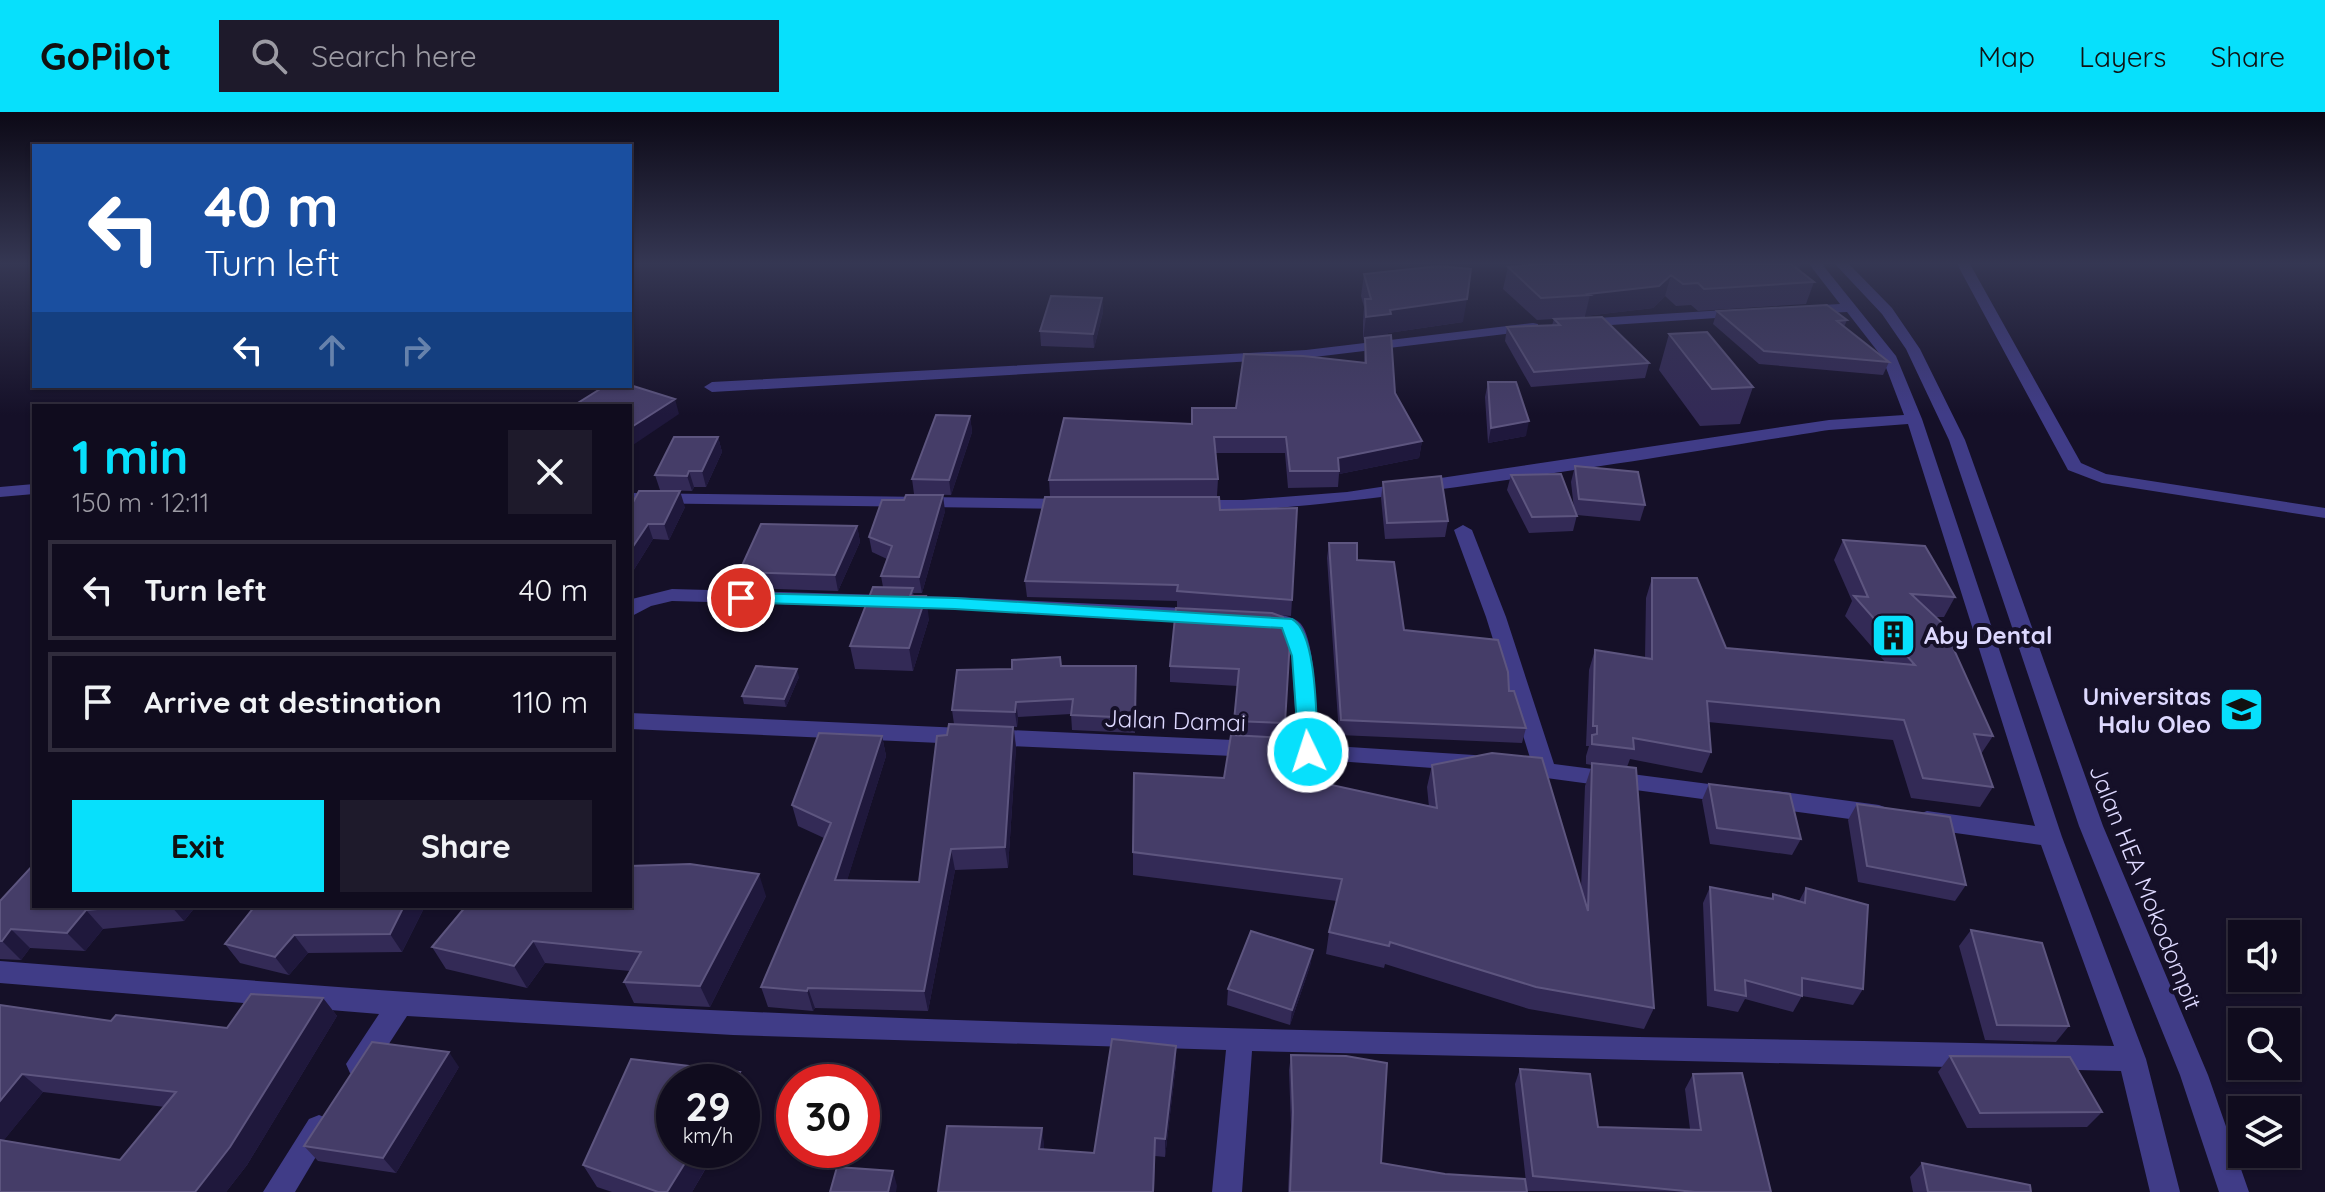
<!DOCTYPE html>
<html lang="en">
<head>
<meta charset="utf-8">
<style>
	:root { --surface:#100c1e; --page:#1e1a2b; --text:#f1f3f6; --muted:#9c9ba4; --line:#302c3c; --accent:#07e0fc }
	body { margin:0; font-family:Quicksand,sans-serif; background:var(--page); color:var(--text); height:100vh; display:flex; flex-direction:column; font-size:30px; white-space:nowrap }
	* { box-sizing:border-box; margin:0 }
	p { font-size:26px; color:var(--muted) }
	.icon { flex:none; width:44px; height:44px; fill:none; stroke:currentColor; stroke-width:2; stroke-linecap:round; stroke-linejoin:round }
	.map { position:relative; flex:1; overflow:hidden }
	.details { position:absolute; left:32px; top:292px; width:600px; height:504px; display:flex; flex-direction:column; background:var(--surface); border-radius:0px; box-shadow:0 2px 6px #0004,0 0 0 2px var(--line) }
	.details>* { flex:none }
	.hud { position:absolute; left:32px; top:32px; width:600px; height:244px; border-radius:0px; box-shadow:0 2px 6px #0004,0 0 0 2px var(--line); background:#1a4fa0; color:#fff; overflow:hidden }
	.controls { position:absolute; left:2228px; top:808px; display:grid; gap:16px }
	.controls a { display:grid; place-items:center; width:72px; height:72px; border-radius:0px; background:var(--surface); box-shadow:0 2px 6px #0004,0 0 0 2px var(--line); font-size:40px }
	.speed { position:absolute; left:656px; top:952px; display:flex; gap:16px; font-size:40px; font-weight:700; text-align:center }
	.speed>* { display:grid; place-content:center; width:104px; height:104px; border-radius:50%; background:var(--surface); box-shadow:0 2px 6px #0004,0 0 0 2px var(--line); line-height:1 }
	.speed small { font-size:20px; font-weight:400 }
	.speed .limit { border:12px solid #d22; background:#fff; color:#111 }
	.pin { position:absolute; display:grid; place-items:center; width:68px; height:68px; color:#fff; margin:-34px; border:4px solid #fff; border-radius:50%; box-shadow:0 2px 8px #0007 }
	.me { position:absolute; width:88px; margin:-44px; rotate:356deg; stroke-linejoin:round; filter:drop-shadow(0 0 6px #0008) }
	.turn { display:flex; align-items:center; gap:28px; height:168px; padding:0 40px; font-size:36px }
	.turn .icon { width:104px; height:104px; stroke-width:2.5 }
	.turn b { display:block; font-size:56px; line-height:68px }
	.lanes { display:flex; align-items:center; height:76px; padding:0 40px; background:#0003; justify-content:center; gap:40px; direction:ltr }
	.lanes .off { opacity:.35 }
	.round { display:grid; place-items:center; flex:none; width:84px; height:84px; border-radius:0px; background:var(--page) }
	.overview { display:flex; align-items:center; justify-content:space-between; height:136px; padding:0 40px }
	h1 { font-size:48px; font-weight:700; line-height:60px; color:var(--accent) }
	.primary-button { display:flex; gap:16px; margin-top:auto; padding:16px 40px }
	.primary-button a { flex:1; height:92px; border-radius:0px; background:var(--accent); color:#111; font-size:32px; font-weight:700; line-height:92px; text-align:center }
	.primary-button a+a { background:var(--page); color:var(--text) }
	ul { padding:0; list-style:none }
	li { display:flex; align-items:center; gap:24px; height:100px; margin:0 16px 12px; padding:0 24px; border:4px solid var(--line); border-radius:0px }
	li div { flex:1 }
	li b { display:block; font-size:30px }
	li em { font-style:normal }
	header { display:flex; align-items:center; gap:48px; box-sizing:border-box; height:112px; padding:0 40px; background:var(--accent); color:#111 }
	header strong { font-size:38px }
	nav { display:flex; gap:44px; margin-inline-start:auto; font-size:28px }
	.search { width:560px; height:72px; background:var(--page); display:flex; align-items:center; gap:20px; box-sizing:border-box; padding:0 28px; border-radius:0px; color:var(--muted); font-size:30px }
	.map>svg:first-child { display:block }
</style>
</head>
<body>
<header>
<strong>GoPilot</strong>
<div class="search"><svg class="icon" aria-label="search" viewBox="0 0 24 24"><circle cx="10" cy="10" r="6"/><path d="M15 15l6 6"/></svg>Search here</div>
<nav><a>Map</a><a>Layers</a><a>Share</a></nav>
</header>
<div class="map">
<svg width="2325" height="1080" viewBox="0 0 2325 1080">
	<rect width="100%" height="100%" fill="#151028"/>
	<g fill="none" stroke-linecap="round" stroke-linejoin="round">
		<!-- minor -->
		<path fill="#403c87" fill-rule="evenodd" d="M1809,152H1822L1896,244L1922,307L2062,725L2146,947L2180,1080H2150L2121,959L1252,939L1242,1080H1212L1226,938L733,923L407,904L370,961L360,964L350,961L346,952L379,902L0,871V849C244,868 488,888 732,899C1192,920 1653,924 2114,934L2041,733L1927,717L1919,714L1916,708L1919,702L1927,699L2035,714L1908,312L1829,318C1754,329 1214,422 1185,393L1194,388H1243L1347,380L1829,308L1904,303L1882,245L1847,200L1805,202L1798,198L1805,194L1840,192Z
			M1835,152H1849L1892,196L1920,237L1965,328L2103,714L2208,963L2249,1080H2219L2180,963L2079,714L1949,328L1906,237L1882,202Z
			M1957,152H1970L2081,351L2106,362L2325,396V406L2102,371L2068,358Z
			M1741,197L1746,198V204L1581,215L1574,211L1581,207Z
			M1533,211L1538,212V218L1306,246L712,280L704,275L712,270L1306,238Z
			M34,372V382L0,385V375Z
			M630,381L1070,387L1079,392L1070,397L630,391Z
			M1463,413L1472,418L1506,505L1554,652L1732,675L1740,677L1743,683L1740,689L1732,691L1510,661L1507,655L1510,649H1531L1486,505L1454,418Z
			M672,477L955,485L1202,497L1212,503L1202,509L955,497L672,489L651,494L630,505L632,487Z
			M1258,501C1270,502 1291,502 1300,511C1316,527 1317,608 1318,633L1474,643L1482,645L1485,651L1482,657L1474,659L1295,646L1292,640L1297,634L1292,544L1284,518L1251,511L1248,507L1251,503Z
			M630,601L1255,629L1263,631L1266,637L1263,643L1255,645L630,617Z
			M1768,678L1879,693L1887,696L1890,702L1887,708L1879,711L1768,696L1760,693L1757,687L1760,681Z
			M319,1003L329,1007L333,1016L295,1080H263L309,1007Z"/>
	</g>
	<!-- wall -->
	<path fill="#332a56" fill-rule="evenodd" d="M1544,152H1801L1799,158L1814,170L1806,192L1698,199L1691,193L1676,194L1665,184L1653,196L1585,204V205L1537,208L1503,177L1508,155Z
		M1364,162L1463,210L1388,221L1395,281L1422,329L1419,346L1339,362L1338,375L1288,376L1285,341H1216L1218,367L1217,384H1050L1049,368L1191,312L1192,296H1236L1364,251L1365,227L1363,228V209L1364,195L1361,184Z
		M1102,186L1103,200L1094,236L1041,234L1040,219Z
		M1717,199L1847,208L1844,215L1889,250L1883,263L1759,252L1713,212Z
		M1554,207L1649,251L1645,266L1531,275L1505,229L1507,215L1552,213Z
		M1669,222L1753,275L1740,312L1700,314L1659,258Z
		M1488,270L1526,324L1488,331L1485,285Z
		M970,304L972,320L951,383L914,382L912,367Z
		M718,325L722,340L706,375H694L692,379L660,378L655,363Z
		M1575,354L1645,393L1640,409L1577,403L1573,419L1529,421L1507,378L1511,363L1574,397L1571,370Z
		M1383,370L1448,409L1445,425L1385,427L1381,386Z
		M685,395L669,428L653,427L630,464V396Z
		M1220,398L1292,488L1291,504L1277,503L1285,611L1284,634L1327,672L1429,695L1427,675L1432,653L1581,777L1585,674L1592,653L1586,652V644L1589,634H1586L1589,558L1595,538L1645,546L1646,486L1652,466L1726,536L1885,550L1845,504L1852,489L1834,448L1843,428L1955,485L1944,505H1936L1993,624L1981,642L1993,675L1980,695L1911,686L1893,628L1708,610L1711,640L1702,661L1630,647L1627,655L1654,896L1644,917L1529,897L1385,852L1384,856L1326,842L1329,820L1337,789L1133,763V740L1224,666L1234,623L1238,574L1170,570V554L1212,498L1177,495V489L1027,485L1025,469Z
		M945,399L922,481H913L914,484L929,507L913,559L855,557L850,534L883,475L881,464L887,447L872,440L869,425Z
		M857,414L860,430L838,479L743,476L739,460Z
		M1329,431L1404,518L1509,579L1526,616L1522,631L1339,623L1327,446Z
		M1061,554H1136L1135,621L1072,618L1071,602L1018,605L1017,615H1014L1016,635L1008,756L955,758L928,899L815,896L813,899L768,895L761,875L824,726L798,714L792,693L882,624L886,644L847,768L919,770L947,623L954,612L952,598L1012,557Z
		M799,565L786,595L744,592L742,584Z
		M1709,672L1801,727L1792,743L1710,732L1702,688Z
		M1857,692L1966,773L1955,789L1858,770L1848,708Z
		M1710,775L1771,787L1773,782L1799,789L1806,776L1863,877L1853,893L1802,884L1793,900L1745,887L1738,900L1707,894L1703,791Z
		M766,784L710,895L634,891L624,870L630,859L545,851L527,876L446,857L432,835Z
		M0,789L34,794H196L184,809L103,817L85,839L30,836L21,848L0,847Z
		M255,794H425L402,840L308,841L289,863L240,851L225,832Z
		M1971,818L2069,914L2056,930L1985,928L1959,834Z
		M1313,838L1310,854L1290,913L1227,893L1228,877Z
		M323,886L337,904L247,1053L226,1080H0V893L111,909L227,916ZM43,980L165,995L120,1048L3,1029Z
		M1291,943L1381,1051L1527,1080H1288L1291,1014L1289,958Z
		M1950,944L2102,1000L2087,1015L1967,1016L1938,960Z
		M1176,952L1165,1045L1155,1044L1154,1080H938L1042,1016L1044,1037L1094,1041Z
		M459,955L396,1061L318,1049L304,1034Z
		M1520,957L1598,1015L1690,1017L1685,977L1693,962L1771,1080L1527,1079L1515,972Z
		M749,983L692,1080H612L597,1075L583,1053Z
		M1922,1051L2031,1080H1913L1910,1065Z"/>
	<!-- shaded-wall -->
	<path fill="#1f183c" d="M1671,163L1665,184L1653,196L1585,204L1590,183L1588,182Z
		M1102,186L1103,200L1094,236L1093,222Z
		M1467,187L1463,210L1388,221V225L1363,228L1366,205L1390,198Z
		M675,287L679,302L630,335V316Z
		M970,304L972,320L951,383L949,368Z
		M1529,309L1526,324L1488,331L1491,316Z
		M718,325L722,340L706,375L702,359Z
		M1422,329L1419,346L1339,362L1338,346Z
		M689,359L694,375L692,379L687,364Z
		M680,379L685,395L669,428L664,412Z
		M943,383L945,399L922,481L919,465Z
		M648,412L653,427L630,464V439Z
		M857,414L860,430L838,479L835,463Z
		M926,484L929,507L913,559L909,536Z
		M797,557L799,565L786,595L784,587Z
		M1016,590L1018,605L1017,615L1015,600Z
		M1013,615L1016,635L1008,756L1005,735Z
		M882,624L886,644L841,788L835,768Z
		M951,737L955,758L928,899L924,879Z
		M759,762L766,784L710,895L700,874Z
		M171,794H196L184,809Z
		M404,794H425L402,840L390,822Z
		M86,798L103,817L85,839L67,821Z
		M11,817L30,836L21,848L2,829Z
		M294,823L308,841L289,863L275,845Z
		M533,829L545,851L527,876L514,854Z
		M1313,838L1310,854L1290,913L1292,898Z
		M808,876L815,896L813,899L807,879Z
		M323,886L337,904L247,1053L226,1080H195Z
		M1176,934V952L1165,1045V1027Z
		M449,940L459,955L396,1061L383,1046Z
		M740,960L749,983L742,994V970H734Z
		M22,962L43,980L0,1033V989Z
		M1042,1016L1044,1034L1042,1055L1039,1037Z
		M693,1038H716L692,1080H667Z
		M893,1059L897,1074L896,1080H888Z"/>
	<!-- building -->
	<path fill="#453d68" stroke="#5d557f" stroke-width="2" d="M1544,152H1791L1814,170L1704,177L1698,171L1683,172L1671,163L1659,174L1588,182L1590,183L1541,186L1508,155Z
		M1439,154L1471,157L1467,187L1390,198L1391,202L1366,205L1365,187H1371L1364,162Z
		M1051,184L1102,186L1093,222L1040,219Z
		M1827,193L1847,208L1837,209L1889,250L1764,239L1717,199Z
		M1602,205L1649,251L1534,260L1507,215L1560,213L1554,207Z
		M1707,220L1753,275L1712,277L1669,222Z
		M1391,223L1395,281L1422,329L1338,346L1339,359H1290L1286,325H1214L1218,367L1049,368L1064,306L1192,312V296H1236L1244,242L1303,244L1366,251L1365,226Z
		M1488,270H1516L1529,309L1491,316Z
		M630,273L675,287L630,316V294H573L605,274H630Z
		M936,303L970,304L949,368L912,367Z
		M674,325H718L702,359H689L687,364L655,363Z
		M1575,354L1638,360L1645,393L1579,387Z
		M1561,362L1577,404L1532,405L1511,363Z
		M1441,364L1448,409L1387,411L1383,370Z
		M639,379H680L664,412H648L630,439V396Z
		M906,383H943L919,465L881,464L892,434L869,425L882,388H904Z
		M1045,385H1219L1220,398L1297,396L1292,488L1177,479L1178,473L1025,469Z
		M761,412L857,414L835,463L739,460Z
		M1843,428L1925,434L1955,485L1911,482L1942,511L1993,624L1974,622L1993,675L1923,666L1904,608L1707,589L1711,640L1633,626L1634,637L1592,632V623L1597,622V614H1593L1595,538L1652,547V466H1697L1726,536L1915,553L1854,484L1868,485Z
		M1329,431H1357V448L1394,450L1404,518L1498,528L1508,560L1509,579H1514L1526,616L1341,608Z
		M873,475L913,476L910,484H926L909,536L850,534Z
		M1176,496L1272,501L1283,505L1290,527L1285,611L1234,609L1239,557L1170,554Z
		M1060,545L1061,554H1136L1135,606L1071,603L1073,587L1016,590L1015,600L952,598L957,558L1012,557V548Z
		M756,554L797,557L784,587L742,584Z
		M949,612L1013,615L1005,735L951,737L924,879L808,876L807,879L761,875L831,711L792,693L819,621L882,624L835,768L919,770L937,624L947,623Z
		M1231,623L1284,626V634L1331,639L1327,672L1437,696L1432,653L1492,641L1542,646L1588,799L1592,651L1636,656L1654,896L1536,875L1390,830L1389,834L1329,820L1342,767L1133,740L1134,661L1224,666Z
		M1709,672L1790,682L1801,727L1717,716Z
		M1857,692L1950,705L1966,773L1867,754Z
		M34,752V794H132L86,798L67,821L11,817L2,829H0V789Z
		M690,752L759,762L700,874L624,870L641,840L533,829L514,854L432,835L466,794H630V754Z
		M1710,775L1773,787V782L1805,791L1806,776L1868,793L1863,877L1802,866V884L1745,868L1746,884L1715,878Z
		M255,794H404L390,822L294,823L275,845L225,832Z
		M1971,818L2042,831L2069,914L1997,913Z
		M1251,819L1313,838L1292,898L1228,877Z
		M251,882L323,886L230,1035L195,1080H0V1028L120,1048L176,980L22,962L0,989V893L111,909L116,903L227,916Z
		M1112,927L1176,934L1165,1027L1155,1026L1153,1080H938L947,1014L1042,1016L1039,1037L1094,1041Z
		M372,930L449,940L383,1046L304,1034Z
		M1291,943L1346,944L1387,951L1381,1051L1445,1062L1525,1067L1527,1080H1290L1293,1000Z
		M1950,944L2070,945L2102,1000L1980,1001Z
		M631,947L740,960L734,970H674V1038H693L667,1080H658L583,1053Z
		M1520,957L1590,962L1598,1015L1701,1018L1693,962L1742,961L1771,1080H1695L1533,1064Z
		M1922,1051L2030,1073L2031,1080H1928Z
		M837,1055L893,1059L888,1080H830Z"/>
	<!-- sky -->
	<linearGradient id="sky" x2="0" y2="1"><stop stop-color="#0c0916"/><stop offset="0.5" stop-color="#353753"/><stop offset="1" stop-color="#353753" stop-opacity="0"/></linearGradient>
	<rect width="2325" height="303" fill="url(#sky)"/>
	<!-- route -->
	<path fill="#07e0fc" stroke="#0592a4" stroke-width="2" d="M741,481L955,486L1292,507C1318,521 1316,611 1318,640L1315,645H1301L1299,640L1292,544L1282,516L955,497L734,490L732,486L734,482Z"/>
	<!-- icons -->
	<defs>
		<symbol id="building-square" viewBox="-11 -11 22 22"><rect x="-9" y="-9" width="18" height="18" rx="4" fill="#07e0fc" stroke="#151028"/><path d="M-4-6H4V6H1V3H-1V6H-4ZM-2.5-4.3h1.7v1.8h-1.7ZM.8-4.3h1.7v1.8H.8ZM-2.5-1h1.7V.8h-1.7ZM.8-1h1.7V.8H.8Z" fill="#111"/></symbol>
		<symbol id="university-square" viewBox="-11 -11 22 22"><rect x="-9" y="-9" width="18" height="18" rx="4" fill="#07e0fc" stroke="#151028"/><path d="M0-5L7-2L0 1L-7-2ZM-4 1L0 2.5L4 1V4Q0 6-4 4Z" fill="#111"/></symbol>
	</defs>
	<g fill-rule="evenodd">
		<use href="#building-square" x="1868" y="498" width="51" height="51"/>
		<use href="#university-square" x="2216" y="572" width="51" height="51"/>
	</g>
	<g text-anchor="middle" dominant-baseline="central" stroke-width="8" stroke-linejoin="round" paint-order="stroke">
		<!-- poi labels -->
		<g font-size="24" font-weight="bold" fill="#ddd8fe" stroke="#151028" text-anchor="start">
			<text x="1924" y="523">Aby Dental</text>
			<text x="2211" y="584" text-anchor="end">Universitas<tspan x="2211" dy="28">Halu Oleo</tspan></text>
		</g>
		<!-- street labels -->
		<g font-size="24" fill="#ddd8fe" stroke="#151028">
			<text transform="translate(1175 608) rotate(2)">Jalan Damai</text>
			<text transform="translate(2146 775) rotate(68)">Jalan HEA Mokodompit</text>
		</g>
	</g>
</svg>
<div class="controls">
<a><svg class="icon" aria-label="sound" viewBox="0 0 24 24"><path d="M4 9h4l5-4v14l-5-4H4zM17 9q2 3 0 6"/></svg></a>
<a><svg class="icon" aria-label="search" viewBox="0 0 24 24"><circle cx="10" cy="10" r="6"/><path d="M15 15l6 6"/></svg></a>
<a><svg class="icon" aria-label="layers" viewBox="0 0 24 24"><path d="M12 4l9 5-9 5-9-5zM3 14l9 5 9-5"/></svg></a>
</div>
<div class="speed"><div>29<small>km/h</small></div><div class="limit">30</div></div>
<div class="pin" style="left:741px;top:486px;background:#d93025"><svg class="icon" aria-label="arrive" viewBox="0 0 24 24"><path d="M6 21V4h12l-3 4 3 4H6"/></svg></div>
<svg class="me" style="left:1308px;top:640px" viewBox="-20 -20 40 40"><circle r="17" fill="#07e0fc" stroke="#fff" stroke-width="3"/><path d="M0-11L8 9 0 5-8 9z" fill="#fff"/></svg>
<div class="hud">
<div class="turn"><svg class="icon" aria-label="left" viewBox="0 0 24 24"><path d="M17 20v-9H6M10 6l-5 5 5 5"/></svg><div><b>40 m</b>Turn left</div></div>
<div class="lanes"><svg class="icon" aria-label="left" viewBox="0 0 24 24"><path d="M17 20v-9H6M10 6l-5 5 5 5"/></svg><svg class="icon off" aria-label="ahead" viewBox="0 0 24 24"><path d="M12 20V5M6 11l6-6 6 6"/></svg><svg class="icon off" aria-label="right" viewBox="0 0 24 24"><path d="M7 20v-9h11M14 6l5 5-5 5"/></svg></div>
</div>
<section class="details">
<div class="overview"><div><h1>1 min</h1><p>150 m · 12:11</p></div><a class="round"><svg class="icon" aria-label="close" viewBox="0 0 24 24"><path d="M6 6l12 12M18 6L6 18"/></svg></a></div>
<ul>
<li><svg class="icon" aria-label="left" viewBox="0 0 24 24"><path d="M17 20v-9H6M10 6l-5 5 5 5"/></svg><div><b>Turn left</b></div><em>40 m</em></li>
<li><svg class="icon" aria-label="arrive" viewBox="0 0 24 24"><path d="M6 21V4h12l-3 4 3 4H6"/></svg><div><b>Arrive at destination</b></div><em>110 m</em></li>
</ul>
<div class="primary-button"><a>Exit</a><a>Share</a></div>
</section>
</div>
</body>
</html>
